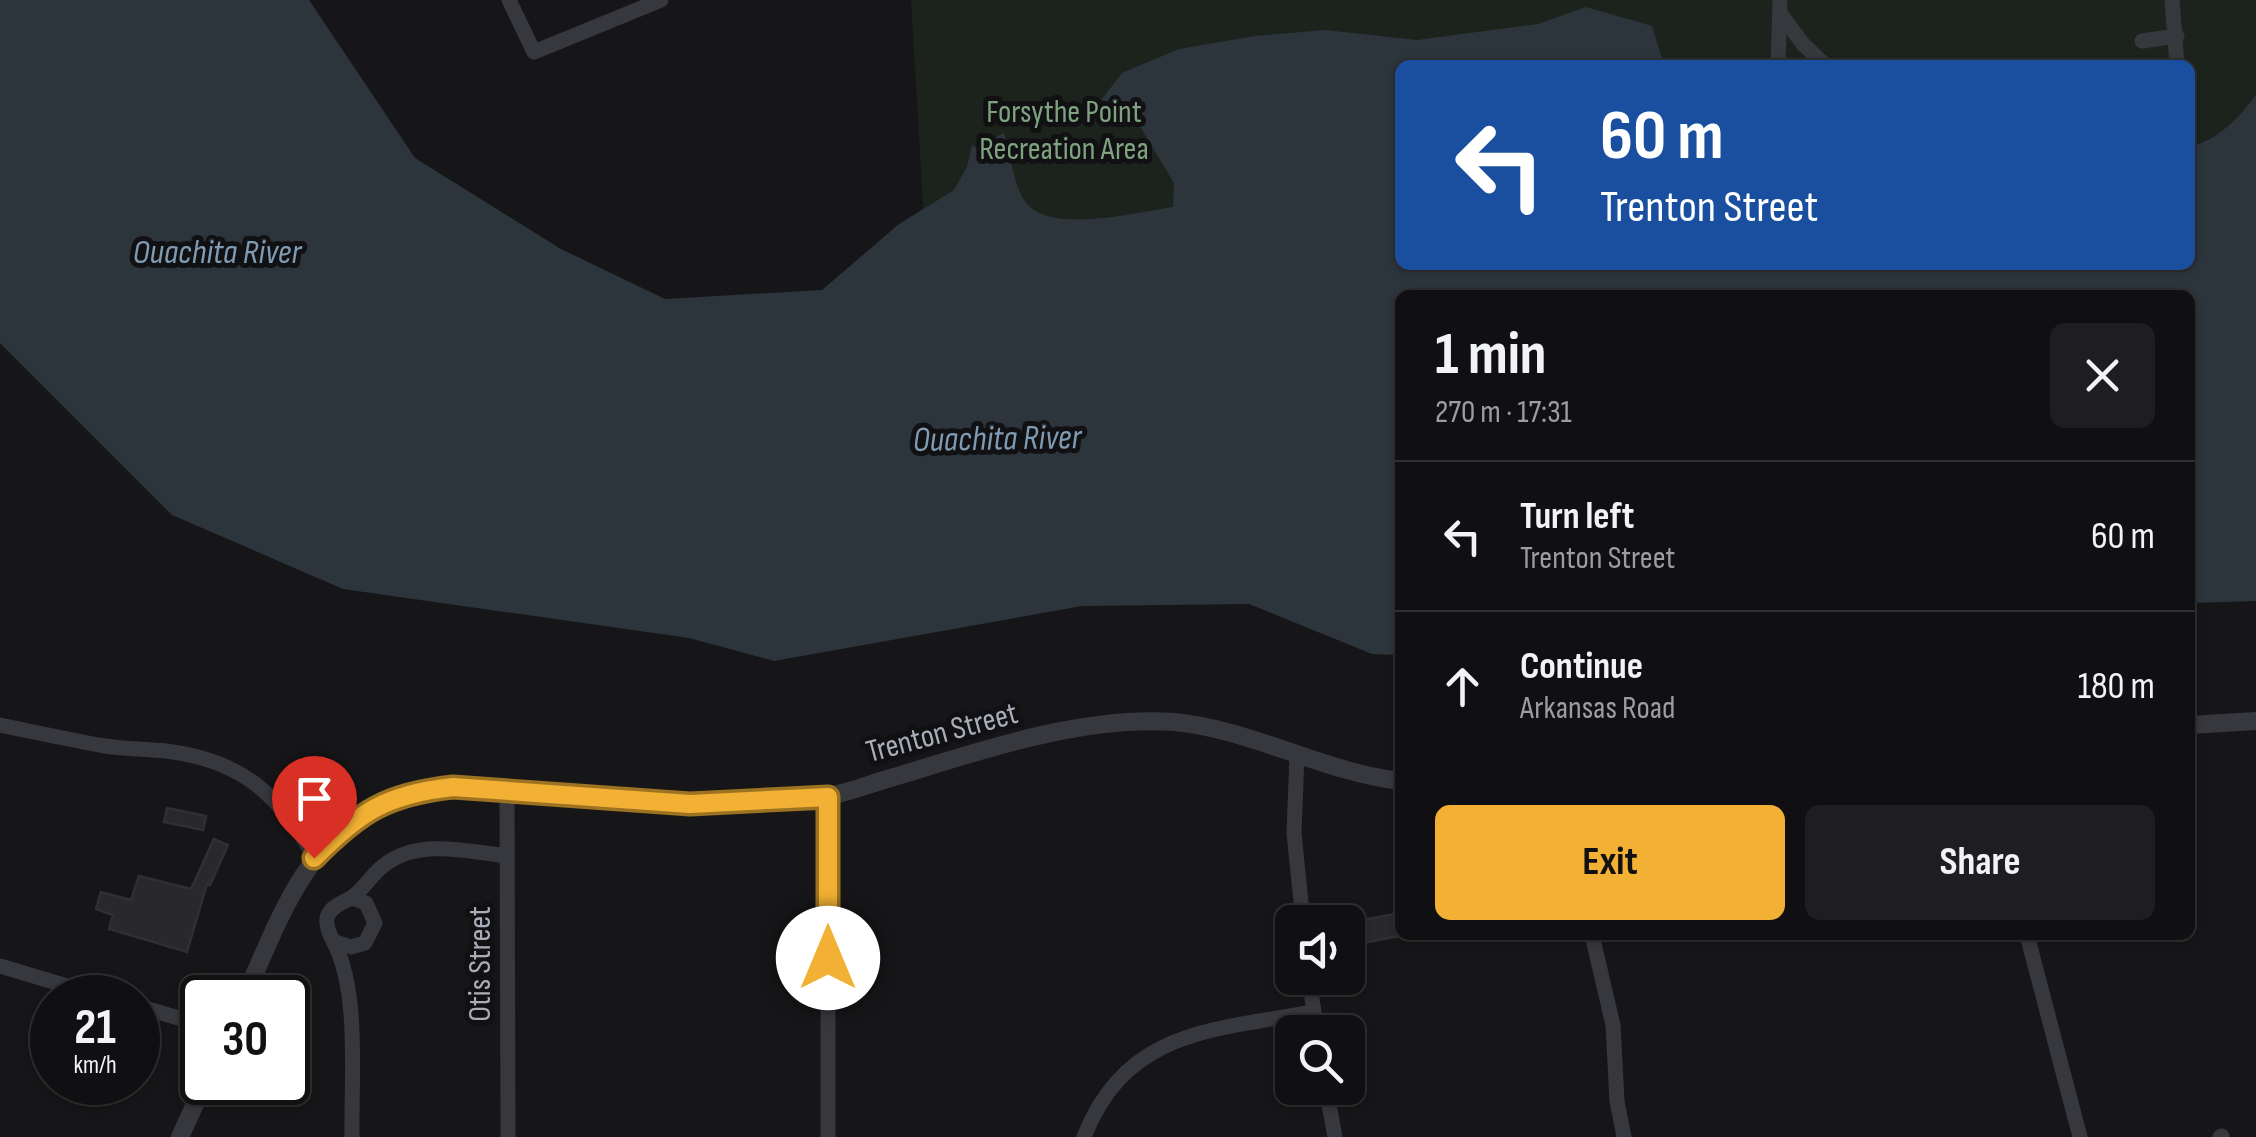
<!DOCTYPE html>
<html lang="en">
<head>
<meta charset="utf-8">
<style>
	:root { --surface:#101012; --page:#1e1e20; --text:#f1f3f6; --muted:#9c9d9f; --line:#303032; --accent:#f2b134 }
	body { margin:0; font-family:"Sofia Sans Condensed",sans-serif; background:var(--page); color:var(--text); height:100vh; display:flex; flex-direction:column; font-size:38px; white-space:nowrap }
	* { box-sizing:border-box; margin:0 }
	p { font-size:32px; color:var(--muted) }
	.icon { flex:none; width:55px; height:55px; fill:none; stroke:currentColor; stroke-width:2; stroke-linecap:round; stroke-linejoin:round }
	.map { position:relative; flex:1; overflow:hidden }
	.details { position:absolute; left:1395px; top:290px; width:800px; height:650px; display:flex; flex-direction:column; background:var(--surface); border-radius:15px; box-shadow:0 2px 8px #0004,0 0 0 2px var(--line) }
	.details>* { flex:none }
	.guide { position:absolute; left:1395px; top:60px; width:800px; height:210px; border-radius:15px; box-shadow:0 2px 8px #0004,0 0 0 2px var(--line); background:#1a4fa0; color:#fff; overflow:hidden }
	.buttons { position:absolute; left:1275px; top:905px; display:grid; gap:20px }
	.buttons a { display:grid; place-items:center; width:90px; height:90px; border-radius:15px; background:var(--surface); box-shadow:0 2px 8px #0004,0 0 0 2px var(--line); font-size:50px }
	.speed { position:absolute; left:30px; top:975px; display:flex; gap:20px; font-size:50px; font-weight:700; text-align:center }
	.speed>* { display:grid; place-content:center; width:130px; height:130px; border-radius:50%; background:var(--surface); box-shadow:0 2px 8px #0004,0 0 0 2px var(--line); line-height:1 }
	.speed small { font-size:25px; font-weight:400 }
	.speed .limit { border:5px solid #111; border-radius:15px; background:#fff; color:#111 }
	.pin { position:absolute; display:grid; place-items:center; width:85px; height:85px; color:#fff; margin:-102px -42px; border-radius:50% 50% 50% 0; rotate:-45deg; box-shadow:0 0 10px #0007 }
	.pin .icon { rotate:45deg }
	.me { position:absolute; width:110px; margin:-55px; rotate:0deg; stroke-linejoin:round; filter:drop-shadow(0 0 8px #0008) }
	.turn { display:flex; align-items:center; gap:35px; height:210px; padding:0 40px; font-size:45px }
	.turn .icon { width:130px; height:130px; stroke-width:2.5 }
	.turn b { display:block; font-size:70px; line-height:85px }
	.round { display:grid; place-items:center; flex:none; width:105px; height:105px; border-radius:15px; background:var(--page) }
	.headline { display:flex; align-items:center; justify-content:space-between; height:170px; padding:0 40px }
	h1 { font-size:60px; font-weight:700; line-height:75px }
	.action { display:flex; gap:20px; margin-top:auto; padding:20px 40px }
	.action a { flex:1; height:115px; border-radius:15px; background:var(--accent); color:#111; font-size:40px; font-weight:700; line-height:115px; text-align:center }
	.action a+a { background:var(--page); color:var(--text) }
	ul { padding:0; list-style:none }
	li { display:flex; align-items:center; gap:30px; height:150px; padding:0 40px; border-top:2px solid var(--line) }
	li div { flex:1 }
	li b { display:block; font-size:38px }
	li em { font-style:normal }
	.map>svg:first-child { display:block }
</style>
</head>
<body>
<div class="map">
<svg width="2256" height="1137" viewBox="0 0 2256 1137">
	<rect width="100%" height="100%" fill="#161618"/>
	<!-- green -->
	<path fill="#1c231d" d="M911,0H2256V116L2190,155V65H1400V237L927,271Z"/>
	<!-- water -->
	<path fill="#2c353c" d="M0,0H309L415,158L561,249L665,299L822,290L899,224L954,190L967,167L972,145L980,150L986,148L990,140L1004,133C1010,153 1013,182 1024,200C1046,236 1138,212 1173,207L1174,183L1141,128L1102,99L1122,73L1179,49L1255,36L1325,30L1417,40L1538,24L1586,7L1652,26L1664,65H1400V265H2190V147C2219,139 2238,119 2256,95V601L2190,603V295H1400V655L1372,654L1249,604L1082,606L774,661L689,638L343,589L172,515L0,343Z"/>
	<!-- building -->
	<path fill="#29292c" stroke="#303034" stroke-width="2.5" d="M167,808L206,816L203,830L164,822Z
		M214,839L228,845L210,885L207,884L187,952L109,929L113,915L96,909L101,892L131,900L139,876L191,889Z
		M1400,913V936L1351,945L1348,923Z"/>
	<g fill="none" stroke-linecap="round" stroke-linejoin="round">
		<!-- minor -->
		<path stroke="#37383d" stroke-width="15" d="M509,0L534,52L661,0
			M2172,0L2177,65
			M1780,13L1803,44L1825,65
			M2142,41L2177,36
			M1778,65L1780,0
			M0,725C35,732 70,740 105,746C125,749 146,749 166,751C241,760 279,794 314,857
			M1297,755L1294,833L1303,922
			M507,791L508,1137
			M828,797V1137
			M352,898L366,903L375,923L365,943L351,947L333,941C320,916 328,909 349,899C361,893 372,874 383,866C417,838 467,851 507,856
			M1592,935L1613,1025L1617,1101L1624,1137
			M2027,935L2080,1137
			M333,941C360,990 351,1080 352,1137
			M0,966L107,998
			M1309,978L1317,1032
			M138,1006L202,1025
			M1326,1088L1335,1137
			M1084,1137C1126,1029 1215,1030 1313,1012
			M2220,1137L2222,1136"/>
		<!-- tertiary -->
		<path stroke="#37383d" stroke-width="18" d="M2190,725L2256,721
			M244,998C276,928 301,848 373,808C442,770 528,795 603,801C650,804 698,804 746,802C773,800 802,802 829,796C851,792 872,783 894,777C980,751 1083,715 1174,722C1251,729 1323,772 1400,781
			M180,1137L205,1082"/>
	</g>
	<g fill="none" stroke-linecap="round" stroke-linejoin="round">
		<defs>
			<path id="route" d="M314,858C360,811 388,794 453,787L690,804L828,797V958"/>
		</defs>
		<!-- route casing -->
		<use href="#route" stroke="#9d7322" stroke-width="25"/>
		<!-- route -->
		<use href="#route" stroke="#f2b134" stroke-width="18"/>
	</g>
	<g text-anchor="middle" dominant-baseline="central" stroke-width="10" stroke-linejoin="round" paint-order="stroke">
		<!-- park labels -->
		<g font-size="32" fill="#7fa381" stroke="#111113">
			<text x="1064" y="112">Forsythe Point<tspan x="1064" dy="37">Recreation Area</tspan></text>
		</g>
		<!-- street labels -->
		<g font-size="32" fill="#a8adb8" stroke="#111113">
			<text transform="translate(942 733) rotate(-15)">Trenton Street</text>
			<text transform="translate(480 964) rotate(-90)">Otis Street</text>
		</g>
		<!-- water labels -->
		<g font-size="35" font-style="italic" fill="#7f9bb3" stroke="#111113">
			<text x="217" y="252">Ouachita River</text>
			<text transform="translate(997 439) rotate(-1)">Ouachita River</text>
		</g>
	</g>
</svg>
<div class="buttons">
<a><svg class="icon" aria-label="sound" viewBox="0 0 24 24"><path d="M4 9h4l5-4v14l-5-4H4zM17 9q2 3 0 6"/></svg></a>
<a><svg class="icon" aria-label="search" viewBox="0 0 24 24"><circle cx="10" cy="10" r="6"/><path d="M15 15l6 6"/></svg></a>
</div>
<div class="speed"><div>21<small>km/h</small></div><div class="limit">30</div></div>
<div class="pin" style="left:314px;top:858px;background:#d93025"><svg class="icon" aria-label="arrive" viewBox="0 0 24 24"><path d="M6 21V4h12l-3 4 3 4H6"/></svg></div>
<svg class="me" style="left:828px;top:958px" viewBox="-20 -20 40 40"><circle r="19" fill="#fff"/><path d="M0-13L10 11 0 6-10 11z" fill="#f2b134"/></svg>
<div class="guide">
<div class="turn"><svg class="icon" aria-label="left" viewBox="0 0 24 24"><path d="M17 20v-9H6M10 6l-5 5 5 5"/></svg><div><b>60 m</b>Trenton Street</div></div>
</div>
<section class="details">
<div class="headline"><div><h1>1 min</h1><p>270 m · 17:31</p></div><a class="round"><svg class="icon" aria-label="close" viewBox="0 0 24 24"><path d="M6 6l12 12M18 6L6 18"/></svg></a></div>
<ul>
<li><svg class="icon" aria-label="left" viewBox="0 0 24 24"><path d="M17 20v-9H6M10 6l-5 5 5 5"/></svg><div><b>Turn left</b><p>Trenton Street</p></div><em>60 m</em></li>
<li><svg class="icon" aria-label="ahead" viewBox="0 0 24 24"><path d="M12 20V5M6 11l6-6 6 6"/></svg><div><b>Continue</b><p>Arkansas Road</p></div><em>180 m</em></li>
</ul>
<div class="action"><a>Exit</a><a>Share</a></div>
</section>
</div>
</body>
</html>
